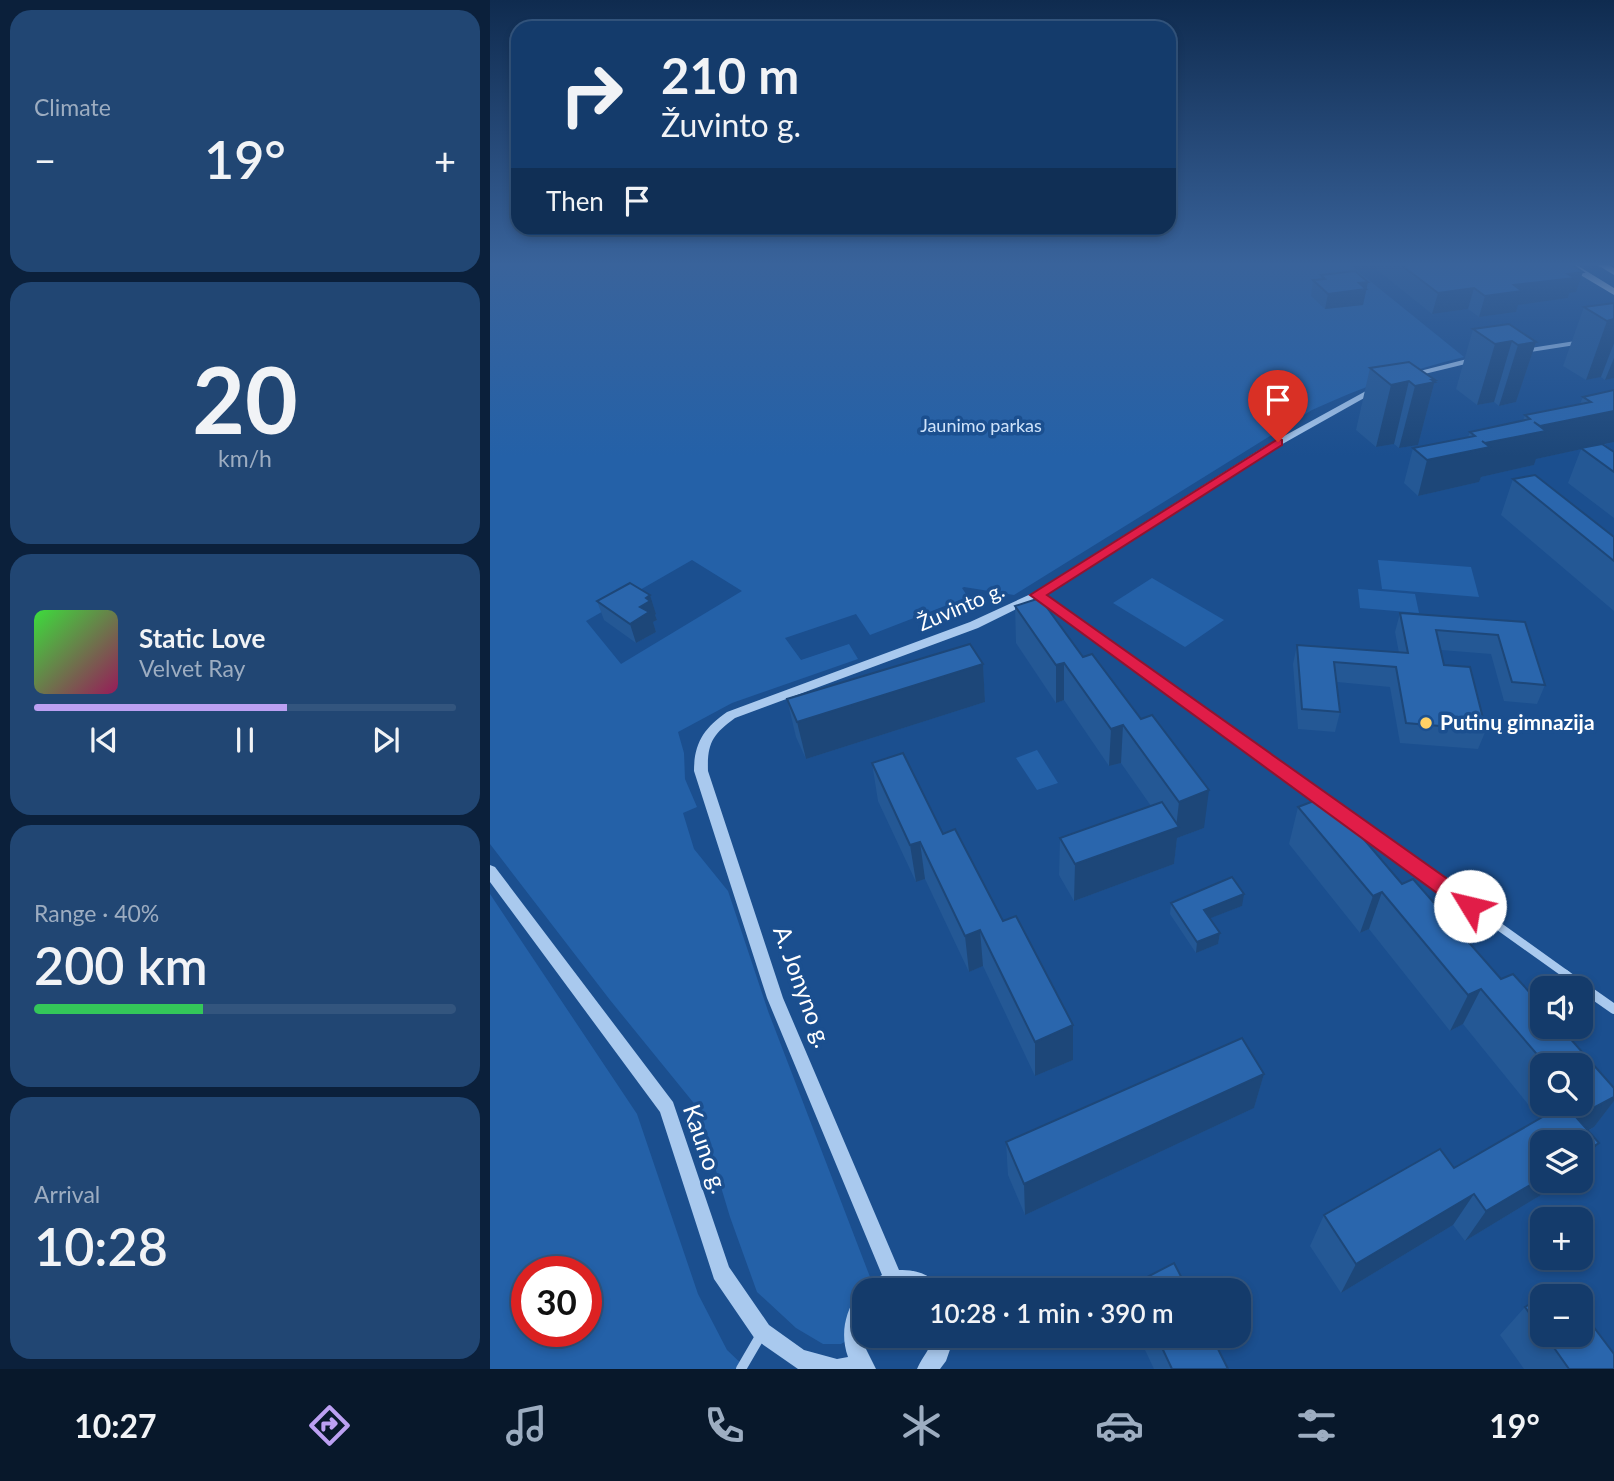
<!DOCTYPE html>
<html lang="en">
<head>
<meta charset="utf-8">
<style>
	body { margin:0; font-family:Lato,sans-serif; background:#214673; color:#f1f3f6; height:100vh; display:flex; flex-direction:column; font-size:26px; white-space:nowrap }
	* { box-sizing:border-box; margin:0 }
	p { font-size:23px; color:#9dadc1 }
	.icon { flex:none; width:38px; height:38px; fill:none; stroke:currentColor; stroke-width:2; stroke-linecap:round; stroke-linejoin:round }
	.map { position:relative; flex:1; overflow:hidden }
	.panel { display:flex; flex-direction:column; gap:10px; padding:10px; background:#0b203b; width:490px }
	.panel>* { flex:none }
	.top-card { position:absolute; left:21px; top:21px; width:665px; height:214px; border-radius:21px; box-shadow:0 4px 10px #0003,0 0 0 2px #33557e; background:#143b6b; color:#f1f3f6; overflow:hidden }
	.buttons { position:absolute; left:1040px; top:976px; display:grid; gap:14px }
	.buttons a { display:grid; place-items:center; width:63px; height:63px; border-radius:14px; background:#143b6b; box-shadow:0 4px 10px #0003,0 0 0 2px #33557e; font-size:35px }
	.speed { position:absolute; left:21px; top:1256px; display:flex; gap:14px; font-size:35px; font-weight:700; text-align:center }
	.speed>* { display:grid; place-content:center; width:91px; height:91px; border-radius:50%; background:#143b6b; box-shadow:0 4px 10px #0003,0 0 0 2px #33557e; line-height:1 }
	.speed .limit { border:10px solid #d22; background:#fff; color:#111 }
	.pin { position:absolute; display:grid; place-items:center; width:60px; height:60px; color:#fff; margin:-72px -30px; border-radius:50% 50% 50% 0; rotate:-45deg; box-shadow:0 0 7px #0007 }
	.pin .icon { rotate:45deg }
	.me { position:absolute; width:77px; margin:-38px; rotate:306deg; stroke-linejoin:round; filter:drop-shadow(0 0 5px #0008) }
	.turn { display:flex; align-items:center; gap:24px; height:147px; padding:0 35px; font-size:32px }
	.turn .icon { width:91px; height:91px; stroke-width:2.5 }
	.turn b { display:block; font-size:49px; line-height:60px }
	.then { display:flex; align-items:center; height:66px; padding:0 35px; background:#0003; gap:14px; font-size:26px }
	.big { font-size:52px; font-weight:600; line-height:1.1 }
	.panel .card { flex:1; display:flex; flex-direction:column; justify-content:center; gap:10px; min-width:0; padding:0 24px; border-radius:21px; background:#214673 }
	.panel .dial { align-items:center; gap:0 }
	.dial b { font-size:91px; line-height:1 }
	.song { display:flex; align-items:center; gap:21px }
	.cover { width:84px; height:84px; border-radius:10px; background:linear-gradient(135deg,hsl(120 70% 55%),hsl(330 70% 35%)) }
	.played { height:7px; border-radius:4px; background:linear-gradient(90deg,#bca0f2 60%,#33557e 60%) }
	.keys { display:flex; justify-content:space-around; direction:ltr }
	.heat { display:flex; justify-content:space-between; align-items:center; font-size:38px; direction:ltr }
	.charge { height:10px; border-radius:5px; background:linear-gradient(90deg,#34c759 40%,#33557e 0) }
	.trip { position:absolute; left:362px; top:1278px; width:399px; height:70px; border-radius:21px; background:#143b6b; box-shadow:0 4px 10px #0003,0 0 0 2px #33557e; font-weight:600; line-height:70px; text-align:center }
	.dock { display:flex; height:112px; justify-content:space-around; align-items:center; background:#08182b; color:#9dadc1 }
	.dock .icon { width:49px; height:49px }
	.dock .selected { color:#bca0f2 }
	.dock b { font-size:32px; color:#f1f3f6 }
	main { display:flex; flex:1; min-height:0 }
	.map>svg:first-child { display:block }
	.green { fill:#2461a8; fill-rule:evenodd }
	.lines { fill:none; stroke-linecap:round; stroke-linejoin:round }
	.minor-far2 { stroke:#a9c9ee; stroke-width:6 }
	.minor-far1 { stroke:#a9c9ee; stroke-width:8 }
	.minor { stroke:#a9c9ee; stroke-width:10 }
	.tertiary { fill:#a9c9ee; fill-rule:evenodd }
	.primary { fill:#f0f6ff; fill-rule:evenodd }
	.wall { fill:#245895; fill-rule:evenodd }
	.shaded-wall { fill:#1d4779 }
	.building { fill:#2a66ad; stroke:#1d4779; stroke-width:2 }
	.route { fill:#e11d48; stroke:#92132f; stroke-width:2 }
	.poi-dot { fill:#ffd166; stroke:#1b4f8f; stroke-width:2.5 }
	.labels { text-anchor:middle; stroke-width:7; stroke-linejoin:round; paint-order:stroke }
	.far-park-label { font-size:18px; fill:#cfe3fa; stroke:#1b4f8f }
	.street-label { font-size:21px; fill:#fff; stroke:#1b4f8f }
	.poi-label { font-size:21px; font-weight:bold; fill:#fff; stroke:#1b4f8f; text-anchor:start }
	.near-street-label { font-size:24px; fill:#fff; stroke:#1b4f8f }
</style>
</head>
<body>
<main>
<section class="panel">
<div class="card"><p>Climate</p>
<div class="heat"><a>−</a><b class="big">19°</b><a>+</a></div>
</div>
<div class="card dial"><b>20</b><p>km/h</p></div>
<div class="card">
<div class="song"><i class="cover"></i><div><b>Static Love</b><p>Velvet Ray</p></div></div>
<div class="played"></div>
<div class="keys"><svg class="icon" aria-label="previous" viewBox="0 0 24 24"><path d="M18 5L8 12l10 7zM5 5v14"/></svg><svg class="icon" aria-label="pause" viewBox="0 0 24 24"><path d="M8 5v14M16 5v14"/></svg><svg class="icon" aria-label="next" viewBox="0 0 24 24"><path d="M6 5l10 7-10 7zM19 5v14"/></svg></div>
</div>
<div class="card"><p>Range · 40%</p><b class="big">200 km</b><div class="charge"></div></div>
<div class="card"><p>Arrival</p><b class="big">10:28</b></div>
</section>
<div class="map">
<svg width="1124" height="1369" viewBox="0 0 1124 1369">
	<rect width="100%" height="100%" fill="#1b4f8f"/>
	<g class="green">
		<path d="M0 264H859L974 357C921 370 872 387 822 410L524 595 474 587 472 588 478 597 380 635 366 614 295 638 311 660 359 644 368 659 242 703 188 732 194 753 195 779 207 807 193 813 204 849 238 891 278 1011 385 1290H374V1331L351 1344H333L306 1328 267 1292 240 1217 207 1107 120 1000 0 844ZM202 560 252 591 131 664 96 621Z"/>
		<polygon points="888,560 981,567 989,597 892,589"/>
		<polygon points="662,578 734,620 695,647 623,603"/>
		<polygon points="868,589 925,594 929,613 870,608"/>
		<polygon points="547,750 568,783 547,790 526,758"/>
		<path d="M0 894 147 1114 208 1294 237 1350 257 1369H0ZM37 1272H96V1332H37Z"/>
	</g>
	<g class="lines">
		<polyline class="minor-far2" points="547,595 656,673"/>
		<g class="minor-far1">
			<polyline points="653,672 836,803"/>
			<polyline points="846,810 1077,975"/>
		</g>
		<g class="minor">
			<polyline points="1074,974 1124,1009"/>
			<polyline points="251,1369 272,1333"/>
		</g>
		<g class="tertiary">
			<polygon points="1124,335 1124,339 1027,354 1023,352 1027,350"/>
			<polygon points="989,356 993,358 992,360 918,378 914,375"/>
			<path d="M885 386 892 388 780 451 551 597 488 628 245 718C223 734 217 743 218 771L293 998 409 1270C425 1269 444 1275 451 1290H375L378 1283 392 1275 277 998 204 771C204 743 214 728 237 712L480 622 543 593 774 447Z"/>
			<path d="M0 865 5 867 183 1102 239 1267 279 1325 314 1350 347 1359 358 1357C350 1334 355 1314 367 1294L374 1291V1345L386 1369H308L265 1339 224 1279 170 1112 0 882Z"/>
			<path d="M445 1335H465L456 1361 450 1369H427C432 1357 441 1348 445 1335Z"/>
		</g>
		<g class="primary">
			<polygon points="1072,264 1085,264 1124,288 1124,295"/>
			<polygon points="1106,264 1118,264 1124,268 1124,275"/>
		</g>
	</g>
	<g class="wall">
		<polygon points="887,264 1081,264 1086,292 1079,293 1078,298 1028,305 1026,312 989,317 978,309 942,314 886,269"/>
		<polygon points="831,275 878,282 873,305 835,309 821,296 823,280 830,279"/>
		<polygon points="1124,303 1124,378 1115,380 1111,377 1096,380 1073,366 1094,307"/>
		<polygon points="983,329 1046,342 1026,402 1009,406 1004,402 987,405 966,389"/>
		<polygon points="880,368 945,380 928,445 909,448 904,444 886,447 866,430"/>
		<polygon points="1124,390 1124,442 1113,445 1124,452 1124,518 1078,483 1091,449 1046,459 1044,465 991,477 989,482 928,496 914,483 923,448 978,437 980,432 1033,421 1035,415 1090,404 1093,397"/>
		<polygon points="1023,479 1124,537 1124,611 1011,515"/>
		<polygon points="160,595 166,614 165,615 167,620 163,622 166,632 146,643 114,620 107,601"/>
		<polygon points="550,598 714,828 687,838 684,864 584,901 569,875 570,838 661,806 631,763 619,766 574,700 566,703 526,643 525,606"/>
		<polygon points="910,613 1035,622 1055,685 1047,704 1014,701 1001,654 951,650 954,665 996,730 988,749 910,743 900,687 847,682 850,712 845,732 808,729 803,664 807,645 909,653 905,632"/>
		<polygon points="493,664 495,702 316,759 306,737 297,699"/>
		<polygon points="382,763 453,834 583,1060 545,1076 493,966 479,972 435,879 426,882 388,801"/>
		<path d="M808 807 912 884 1124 1088V1101L1104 1127 1098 1131 1109 1143 1090 1166V1143L1052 1181H1074L975 1241 963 1225 851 1293 820 1246 834 1215 964 1168 1050 1119 973 1024 960 1031 879 929 870 933 799 844ZM1052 1066H1090V1104H1052Z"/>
		<polygon points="681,903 752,906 720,918 730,933 728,944 706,953 680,914"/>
		<polygon points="774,1074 764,1108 535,1215 518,1175 516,1142"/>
		<polygon points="1052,1297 1052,1335 1090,1335 1124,1369 1034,1369 1010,1335 1035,1307"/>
		<polygon points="648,1335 721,1335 738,1369 664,1369"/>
	</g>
	<g class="shaded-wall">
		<polygon points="1093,272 1086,292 1079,293 1078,298 1028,305 1026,312 989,317 995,296 1024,285 1078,274"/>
		<polygon points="878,282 873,305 835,309 838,294 869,283"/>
		<polygon points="984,288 978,309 942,314 948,293"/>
		<polygon points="1124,319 1124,343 1111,377 1096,380 1117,321"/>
		<polygon points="1022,341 1004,402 987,405 1005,344"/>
		<polygon points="1046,342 1026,402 1009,406 1028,345"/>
		<polygon points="1124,358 1124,378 1115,380"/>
		<polygon points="945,380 928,445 909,448 925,386"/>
		<polygon points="919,381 904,444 886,447 901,385"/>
		<polygon points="1124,411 1124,442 1046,459 1044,465 991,477 989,482 928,496 937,460 1050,426"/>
		<polygon points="160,595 166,614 165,615 167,620 163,622 166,632 146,643 140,624 156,598"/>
		<polygon points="574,663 574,700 566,703 566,665"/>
		<polygon points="493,664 495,702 316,759 307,722"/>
		<polygon points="633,725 631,763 619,766 621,729"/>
		<polygon points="719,790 714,828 687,838 684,864 584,901 585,864 686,828 689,802"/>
		<polygon points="430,842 435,879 426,882 420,845"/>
		<polygon points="892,892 879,929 870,933 883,896"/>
		<polygon points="754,894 752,906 713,921 714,910"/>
		<polygon points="490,930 493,966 479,972 475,936"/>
		<polygon points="730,933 728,944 706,953 707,942"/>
		<polygon points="991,989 973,1024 960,1031 978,995"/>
		<polygon points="583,1025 583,1060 545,1076 545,1042"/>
		<polygon points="774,1074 764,1108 535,1215 534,1184"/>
		<polygon points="1124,1097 1124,1101 1104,1127 1076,1143 1086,1117"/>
		<polygon points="1109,1143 1090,1166 1090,1154"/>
		<polygon points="1052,1178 1052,1181 1074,1181 975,1241 996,1211"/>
		<polygon points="984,1194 963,1225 851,1293 866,1264"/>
	</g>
	<g class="building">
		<polygon points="910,264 1081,264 1093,272 1078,274 1085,278 1024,285 1032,291 995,296 984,288 948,293"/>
		<polygon points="865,271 878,282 869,283 876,289 838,294 823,280 835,279 831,275"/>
		<polygon points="1124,303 1124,319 1117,321 1094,307"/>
		<polygon points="1019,324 1046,342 1028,345 1022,341 1005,344 983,329"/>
		<polygon points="919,362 945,380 942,380 945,382 925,386 919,381 901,385 880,368"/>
		<polygon points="1124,390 1124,411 1050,426 1044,422 1056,431 995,443 992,441 1000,447 937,460 923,448 985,436 980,432 1040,419 1035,415 1101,402 1093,397"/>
		<polygon points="1112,444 1124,452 1124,472 1091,448"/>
		<polygon points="1045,475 1124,537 1124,561 1023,479"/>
		<polygon points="140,583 160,595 156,598 160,601 150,607 159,612 140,624 107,601"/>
		<polygon points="550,598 593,657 602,654 651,719 662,715 719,790 689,802 633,725 621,729 574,663 566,665 525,606"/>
		<polygon points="910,613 1035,622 1055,685 1022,682 1008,635 946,630 954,665 980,667 996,730 916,723 906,667 844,662 850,712 812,709 807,645 918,653"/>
		<polygon points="480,644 493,664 307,722 297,699"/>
		<polygon points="413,753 453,834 465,829 513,921 526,916 583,1025 545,1042 490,930 475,936 430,842 420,845 382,763"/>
		<polygon points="837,796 912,884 923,879 1011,979 1023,974 1052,1006 1052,1027 1070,1027 1124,1088 1124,1097 1086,1117 1109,1143 1090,1154 1090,1143 1052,1143 1052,1178 996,1211 984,1194 866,1264 834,1215 950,1149 964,1168 1075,1104 1090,1104 1090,1066 1057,1066 991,989 978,995 892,892 883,896 808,807"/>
		<polygon points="672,802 689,827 585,864 570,838"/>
		<polygon points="742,877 754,894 714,910 730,933 707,942 681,903"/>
		<polygon points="752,1038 774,1074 534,1184 516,1142"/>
		<polygon points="684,1263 698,1290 644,1290 642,1285"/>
		<polygon points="1072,1285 1081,1297 1052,1297"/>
		<polygon points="1052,1297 1052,1331 1035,1307"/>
		<polygon points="1090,1309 1124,1354 1124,1369 1079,1369 1055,1335 1090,1335"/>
		<polygon points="666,1335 721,1335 738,1369 682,1369"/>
	</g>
	<linearGradient id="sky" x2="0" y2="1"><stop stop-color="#0f2b4f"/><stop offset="0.58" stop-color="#39639b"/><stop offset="1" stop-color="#39639b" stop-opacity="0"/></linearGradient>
	<rect width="1124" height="456" fill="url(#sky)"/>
	<polygon class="route" points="788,439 792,440 792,445 557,595 987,900 989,906 987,912 980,914 973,912 540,595"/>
	<circle class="poi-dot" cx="936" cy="723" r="7"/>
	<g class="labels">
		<g class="far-park-label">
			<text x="491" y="432">Jaunimo parkas</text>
		</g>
		<g class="street-label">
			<text transform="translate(471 607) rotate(-23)" y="7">Žuvinto g.</text>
		</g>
		<g class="poi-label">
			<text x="950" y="730">Putinų gimnazija</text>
		</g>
		<g class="near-street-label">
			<text transform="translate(312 987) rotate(70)" y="8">A. Jonyno g.</text>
			<text transform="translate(215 1149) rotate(71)" y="8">Kauno g.</text>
		</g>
	</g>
</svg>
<div class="buttons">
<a><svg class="icon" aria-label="sound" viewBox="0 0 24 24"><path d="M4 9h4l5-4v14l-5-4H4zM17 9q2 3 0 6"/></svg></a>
<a><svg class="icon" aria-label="search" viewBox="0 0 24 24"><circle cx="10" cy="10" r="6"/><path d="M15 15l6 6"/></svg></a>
<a><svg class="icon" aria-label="layers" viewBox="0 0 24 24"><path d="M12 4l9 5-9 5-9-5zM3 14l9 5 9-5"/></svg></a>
<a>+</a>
<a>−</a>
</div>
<div class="speed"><div class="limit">30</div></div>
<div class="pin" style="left:788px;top:442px;background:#d93025"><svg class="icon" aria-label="arrive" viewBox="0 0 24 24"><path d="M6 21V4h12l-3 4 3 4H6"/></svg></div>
<svg class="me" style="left:980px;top:906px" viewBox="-20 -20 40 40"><circle r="19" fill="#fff"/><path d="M0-13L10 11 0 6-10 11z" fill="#e11d48"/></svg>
<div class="trip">10:28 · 1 min · 390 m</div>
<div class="top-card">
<div class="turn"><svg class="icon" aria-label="right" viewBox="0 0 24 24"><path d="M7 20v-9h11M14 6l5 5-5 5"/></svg><div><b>210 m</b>Žuvinto g.</div></div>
<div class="then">Then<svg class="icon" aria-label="arrive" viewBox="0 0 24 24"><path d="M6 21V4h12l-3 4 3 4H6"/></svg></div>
</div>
</div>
</main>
<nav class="dock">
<b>10:27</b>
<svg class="icon selected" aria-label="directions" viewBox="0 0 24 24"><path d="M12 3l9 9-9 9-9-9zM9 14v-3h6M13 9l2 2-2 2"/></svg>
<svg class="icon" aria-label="music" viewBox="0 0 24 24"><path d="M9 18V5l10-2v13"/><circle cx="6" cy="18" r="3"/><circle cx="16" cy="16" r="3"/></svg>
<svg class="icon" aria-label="phone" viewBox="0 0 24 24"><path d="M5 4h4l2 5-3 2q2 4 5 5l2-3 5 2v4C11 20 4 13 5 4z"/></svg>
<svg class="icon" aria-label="climate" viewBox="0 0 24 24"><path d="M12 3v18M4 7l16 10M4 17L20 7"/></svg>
<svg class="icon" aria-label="car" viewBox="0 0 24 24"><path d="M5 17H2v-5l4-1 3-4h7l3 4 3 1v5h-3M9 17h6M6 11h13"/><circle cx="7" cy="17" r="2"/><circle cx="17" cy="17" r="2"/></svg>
<svg class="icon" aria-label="filters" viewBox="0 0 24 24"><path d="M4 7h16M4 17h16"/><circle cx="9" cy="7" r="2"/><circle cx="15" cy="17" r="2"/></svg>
<b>19°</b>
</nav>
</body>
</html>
